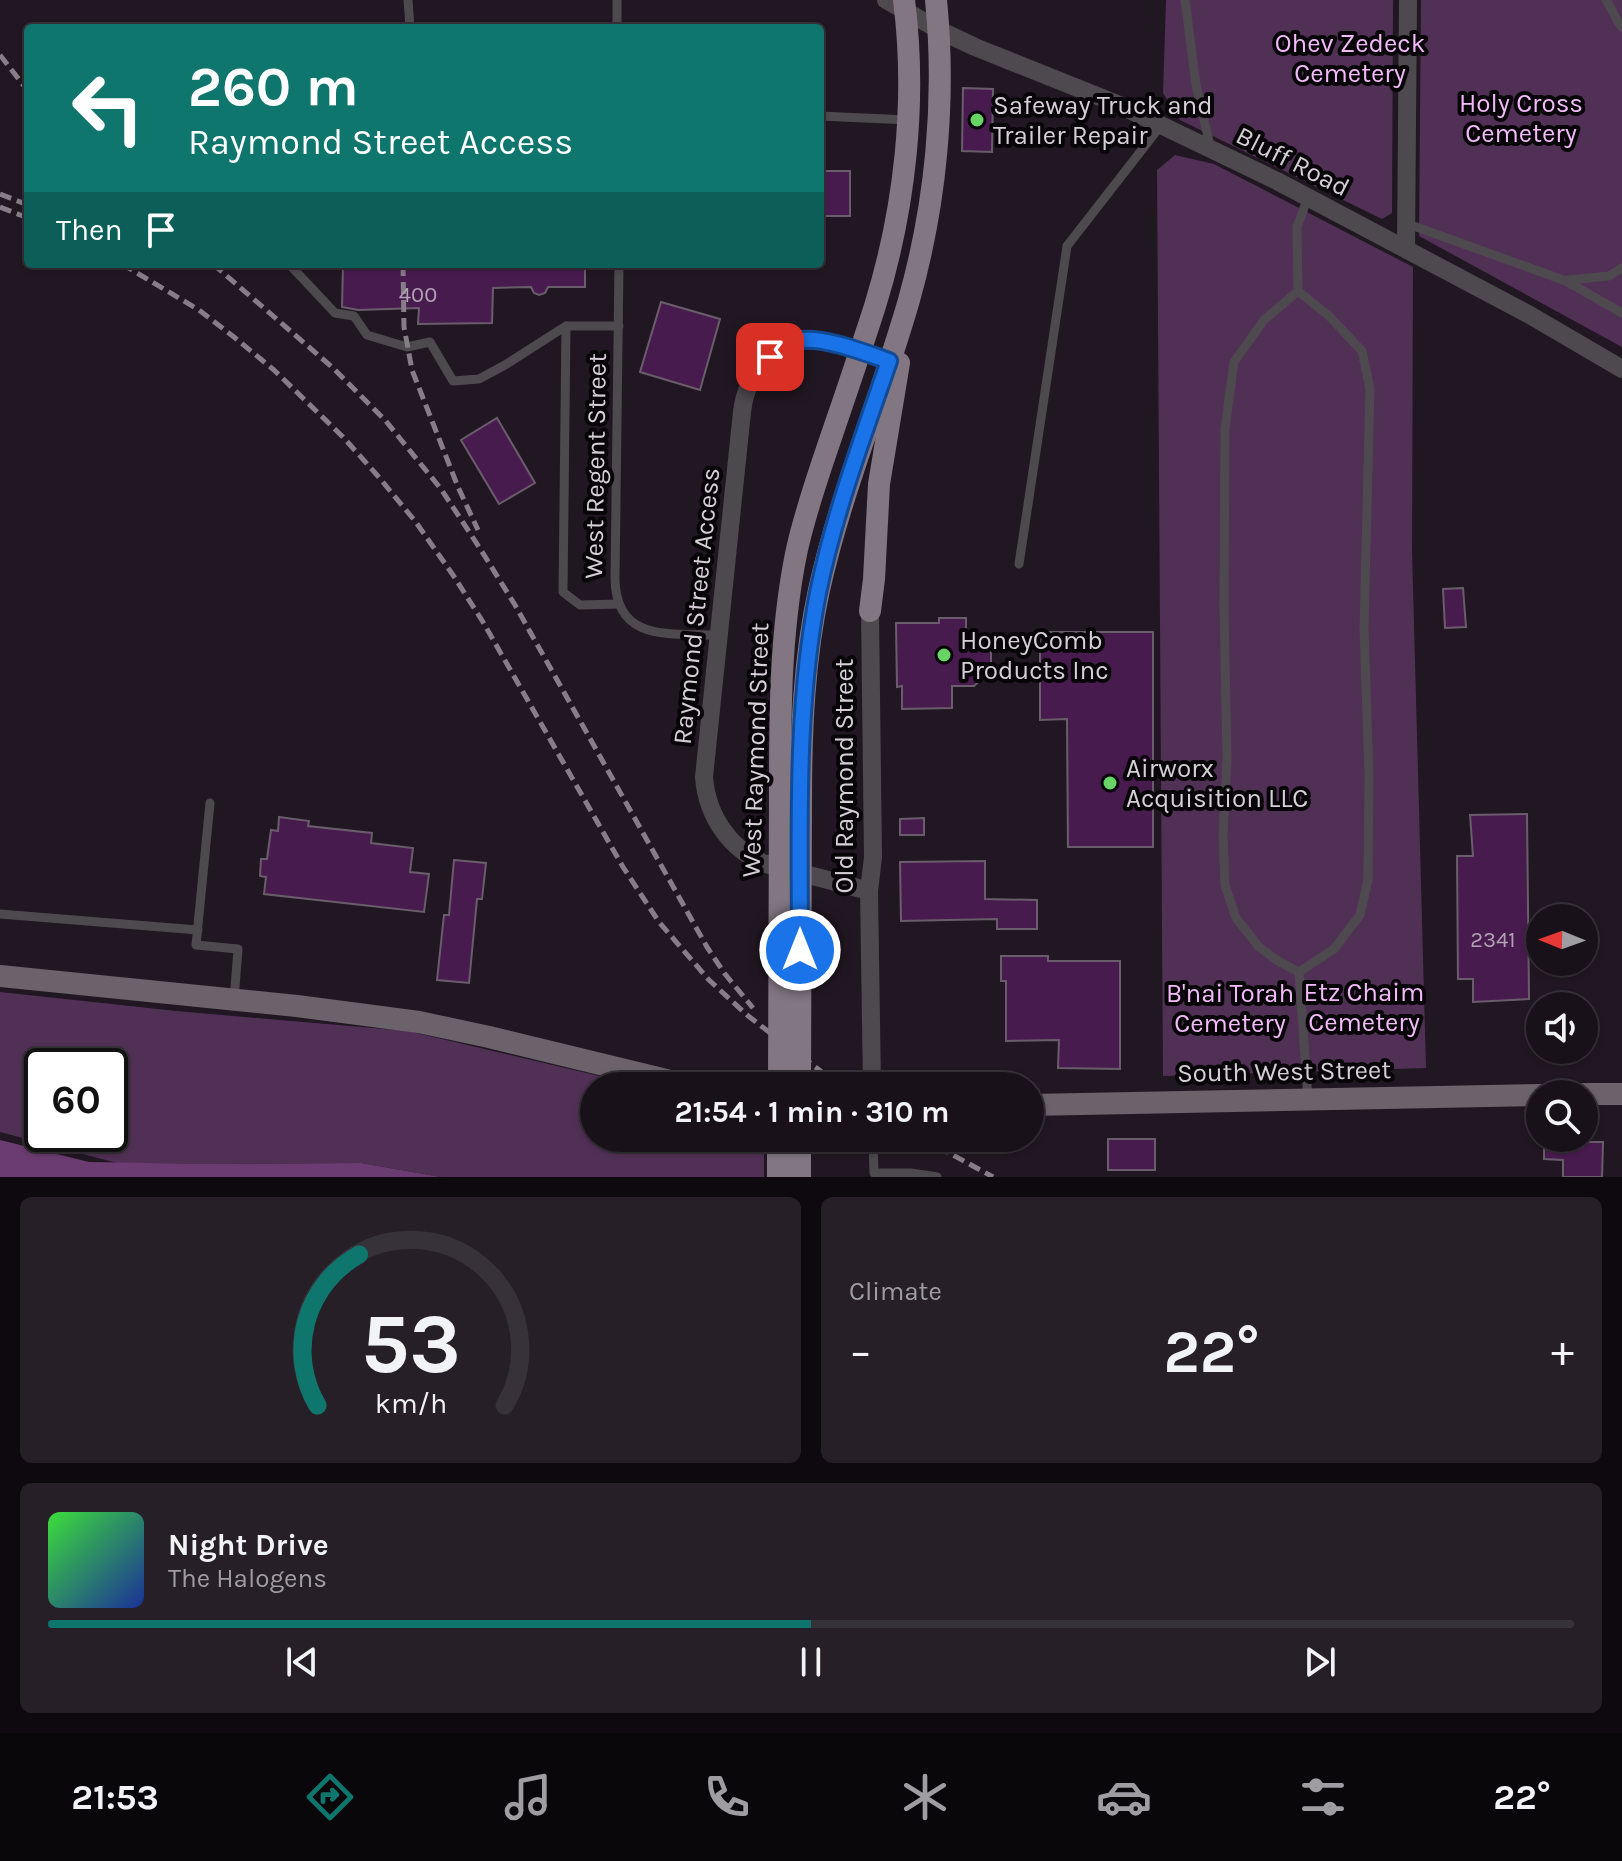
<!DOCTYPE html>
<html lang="en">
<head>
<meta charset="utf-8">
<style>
	body { margin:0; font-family:Karla,sans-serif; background:#261f27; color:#f1f3f6; height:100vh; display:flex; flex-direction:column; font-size:30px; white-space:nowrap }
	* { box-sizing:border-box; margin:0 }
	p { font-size:26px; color:#9f9da2 }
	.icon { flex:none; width:44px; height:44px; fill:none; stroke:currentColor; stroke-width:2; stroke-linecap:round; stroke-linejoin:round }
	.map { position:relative; height:1177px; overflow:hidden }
	.panel { display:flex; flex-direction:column; gap:20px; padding:20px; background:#0e090e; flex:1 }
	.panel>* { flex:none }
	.hud { position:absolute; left:24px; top:24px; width:800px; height:244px; border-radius:8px; box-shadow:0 2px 6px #0004,0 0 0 2px #373139; background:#0f766e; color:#fff; overflow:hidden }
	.needle { width:52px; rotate:271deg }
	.fabs { position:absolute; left:1526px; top:904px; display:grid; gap:16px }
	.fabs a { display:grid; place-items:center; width:72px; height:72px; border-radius:50%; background:#19111a; box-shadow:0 2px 6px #0004,0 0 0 2px #373139; font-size:40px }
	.speed { position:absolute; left:24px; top:1048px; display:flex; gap:16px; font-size:40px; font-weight:700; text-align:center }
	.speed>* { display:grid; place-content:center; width:104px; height:104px; border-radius:50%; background:#19111a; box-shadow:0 2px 6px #0004,0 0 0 2px #373139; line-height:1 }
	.speed .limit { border:4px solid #111; border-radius:12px; background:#fff; color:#111 }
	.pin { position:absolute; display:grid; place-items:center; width:68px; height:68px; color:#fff; margin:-34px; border-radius:16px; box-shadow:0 4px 12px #0006 }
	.me { position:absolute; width:88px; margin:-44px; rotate:0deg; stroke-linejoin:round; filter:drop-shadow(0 0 6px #0008) }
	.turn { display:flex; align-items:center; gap:28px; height:168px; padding:0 32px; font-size:36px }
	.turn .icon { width:104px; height:104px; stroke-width:2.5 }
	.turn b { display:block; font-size:56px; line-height:68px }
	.then { display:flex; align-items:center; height:76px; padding:0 32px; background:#0003; gap:16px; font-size:30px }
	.big { font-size:60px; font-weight:700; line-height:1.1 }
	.panel .widget { flex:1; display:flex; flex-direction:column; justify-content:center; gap:12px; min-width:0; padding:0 28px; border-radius:12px; background:#261f27 }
	.panel .dial { align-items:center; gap:0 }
	.dial svg { height:208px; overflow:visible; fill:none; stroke:#373139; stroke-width:7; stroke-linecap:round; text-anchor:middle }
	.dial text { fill:#f1f3f6; stroke:none }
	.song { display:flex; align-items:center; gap:24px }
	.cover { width:96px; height:96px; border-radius:12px; background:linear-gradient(135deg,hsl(120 70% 55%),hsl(230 70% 35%)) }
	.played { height:8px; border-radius:4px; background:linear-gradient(90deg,#0f766e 50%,#373139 50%) }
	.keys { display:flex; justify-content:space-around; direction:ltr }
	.heat { display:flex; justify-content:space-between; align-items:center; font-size:44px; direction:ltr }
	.panel .tiles { flex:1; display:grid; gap:20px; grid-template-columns:1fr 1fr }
	.widget:last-child { grid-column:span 2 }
	.trip { position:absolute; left:580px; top:1072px; width:464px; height:80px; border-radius:40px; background:#19111a; box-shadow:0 2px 6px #0004,0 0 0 2px #373139; font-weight:700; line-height:80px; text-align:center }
	.dock { display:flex; height:128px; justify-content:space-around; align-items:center; background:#0a070a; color:#9f9da2 }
	.dock .icon { width:56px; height:56px }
	.dock .active { color:#0f766e }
	.dock b { font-size:36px; color:#f1f3f6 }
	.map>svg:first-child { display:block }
	.green { fill:#513055; fill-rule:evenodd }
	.water { fill:#6b3c71 }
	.building { fill:#481b4e; stroke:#6a5d6b; stroke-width:2 }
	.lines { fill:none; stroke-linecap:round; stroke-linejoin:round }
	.service { stroke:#4e494e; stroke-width:9 }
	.minor { stroke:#4e494e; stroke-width:18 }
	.secondary { stroke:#6b626b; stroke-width:22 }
	.primary { stroke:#817682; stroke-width:22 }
	.rail { stroke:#867e87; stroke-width:5; stroke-dasharray:12 6; stroke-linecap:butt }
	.primary-bridge { stroke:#817682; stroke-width:22 }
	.route-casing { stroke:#114b97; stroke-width:20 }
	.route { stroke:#1a73e8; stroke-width:14 }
	.poi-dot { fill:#68d465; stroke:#080509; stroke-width:3 }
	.labels { text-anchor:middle; stroke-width:8; stroke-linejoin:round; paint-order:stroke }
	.number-label { font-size:22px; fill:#b2a2b5 }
	.park-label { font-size:26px; fill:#f2baf8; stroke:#080509 }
	.poi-label { font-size:26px; fill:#d6cfd7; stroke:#080509; text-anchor:start }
	.street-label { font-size:26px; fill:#d6cfd7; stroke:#080509 }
</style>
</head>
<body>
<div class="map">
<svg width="1622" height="1177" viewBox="0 0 1622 1177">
	<rect width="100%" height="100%" fill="#211722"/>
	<g class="green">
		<polygon points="1166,0 1393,0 1392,213 1382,219 1180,120 1163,93"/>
		<polygon points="1421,0 1622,0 1622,347 1419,236"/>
		<polygon points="1175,155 1214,164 1413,267 1412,551 1426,1068 1163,1076 1157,170"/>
		<path d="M0 992 176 1011 408 1031 642 1086H594V1138H764V1177H441L361 1163 206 1164 117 1163 0 1132ZM42 1066H110V1134H42Z"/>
	</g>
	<polygon class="water" points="0,1140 89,1162 206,1164 361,1163 441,1177 0,1177"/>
	<g class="building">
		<polygon points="963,88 993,89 992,152 962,151"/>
		<rect x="820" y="171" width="30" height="45"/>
		<polygon points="343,264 585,264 585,287 548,287 545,293 539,295 534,293 531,287 493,288 492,323 418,324 419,308 358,310 342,307"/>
		<polygon points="661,302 720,319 700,390 640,372"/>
		<polygon points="497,418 535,483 499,504 461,440"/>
		<polygon points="1463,588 1466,627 1445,628 1443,589"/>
		<polygon points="939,618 966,618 966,640 991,640 991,670 974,686 952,686 952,708 902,709 902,686 897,687 896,623 939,623"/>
		<polygon points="1040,632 1153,632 1153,847 1068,847 1067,719 1040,720"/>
		<polygon points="1527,814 1529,999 1473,1002 1473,979 1458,979 1457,856 1473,856 1470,815"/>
		<polygon points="279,817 309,821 308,826 372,833 371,843 413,848 410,872 429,874 424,912 264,894 266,877 260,876 261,859 267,859 271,830 278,831"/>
		<polygon points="924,818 924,835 900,835 900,819"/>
		<polygon points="454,860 486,863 482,899 477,899 469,983 437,980 444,915 449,915"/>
		<polygon points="985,861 985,899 1037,900 1037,929 997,929 997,919 901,921 900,862"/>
		<polygon points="1001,956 1048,956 1048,961 1120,961 1120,1069 1058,1068 1059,1040 1006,1041 1006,981 1001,981"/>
		<polygon points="1544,1138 1564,1138 1564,1142 1603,1142 1602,1177 1563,1177 1563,1160 1544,1159"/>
		<rect x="1108" y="1139" width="47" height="31"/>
	</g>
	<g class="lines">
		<g class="service">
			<polyline points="408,0 410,28"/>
			<polyline points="1185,0 1196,85 1210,146"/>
			<path d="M1606 0C1613 9 1614 19 1622 27"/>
			<polyline points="617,28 617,0"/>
			<polyline points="820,116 908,120"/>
			<polyline points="1408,224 1566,281 1622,313"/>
			<polyline points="289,264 335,313 354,316 367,335 407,347 430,342 453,381 479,379 505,365 566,326"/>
			<path d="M619 264 615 579C616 643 671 633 719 635"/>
			<polyline points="1568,280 1609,276 1622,268"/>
			<polyline points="1298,291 1264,320 1234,362 1225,429 1224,607 1227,759 1223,835 1225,885 1236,918 1259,947 1278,961 1299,972"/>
			<polyline points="1019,564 1067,246 1162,124"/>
			<polyline points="619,604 580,605 563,592 566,326 619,326"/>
			<polyline points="210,803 196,945 238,949 234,1000"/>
			<polyline points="0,914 198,930"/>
			<polyline points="1308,1099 1299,972 1334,949 1360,915 1368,879 1369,775 1364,628 1370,389 1362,351 1329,316 1298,291 1297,227 1308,197"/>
			<polyline points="873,1138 874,1173 911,1173 937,1177"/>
		</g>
		<g class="minor">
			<polyline points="886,0 939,30 975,47 1115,103 1277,181 1528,314 1622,369"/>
			<polyline points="1406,249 1408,0"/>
			<polyline points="870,611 873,857 869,891 872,1086"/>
			<path d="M869 891C849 886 829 880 809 875 795 871 780 869 766 864 730 850 707 816 704 777L742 412C745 379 772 339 809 340 832 340 867 353 889 361"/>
		</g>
		<g class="secondary">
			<polyline points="0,976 297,1006 419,1022 489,1037 691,1086"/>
			<polyline points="1584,1094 1622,1094"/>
			<polyline points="1030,1105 1540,1095"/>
		</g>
		<g class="primary">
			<polyline points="870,611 874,579 879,484 899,363"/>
			<path d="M780 795C780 714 780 634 796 554 803 520 814 488 825 455 842 405 859 356 875 306 905 209 917 101 904 0"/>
			<path d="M801 801C801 731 804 658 819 590 841 491 881 398 909 300 936 204 946 100 936 0"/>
			<polyline points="778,1177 778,1138"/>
			<polyline points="800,1177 800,1138"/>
		</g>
		<g class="rail">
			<polyline points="0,55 28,91"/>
			<polyline points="0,194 28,205"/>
			<polyline points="0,207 28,218"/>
			<polyline points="122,264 199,310 234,337 274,370 343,437 377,475 415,521 453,575 483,622 623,867 659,922 709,980 747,1015 809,1063"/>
			<polyline points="213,264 332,367 385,420 441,489 481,550 515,605 707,947 725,974 753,1008"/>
			<polyline points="403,264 404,327 412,370 458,487 478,530"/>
			<polyline points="801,1056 840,1086"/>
			<polyline points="922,1138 993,1177"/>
		</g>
		<g class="primary-bridge">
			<polyline points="779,1086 780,795"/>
			<polyline points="800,1086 801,801"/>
		</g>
	</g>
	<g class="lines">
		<g class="route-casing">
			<path id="route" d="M770 357C778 350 787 343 797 341 820 335 866 353 889 361 863 437 834 514 818 593 795 710 800 831 800 950"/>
		</g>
		<use href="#route" class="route"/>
	</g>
	<g class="poi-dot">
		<circle cx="977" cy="120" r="8"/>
		<circle cx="944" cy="655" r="8"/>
		<circle cx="1110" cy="783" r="8"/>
	</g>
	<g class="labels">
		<g class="number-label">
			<text x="418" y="302">400</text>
			<text x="1493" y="947">2341</text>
		</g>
		<g class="park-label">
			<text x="1350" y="52">Ohev Zedeck<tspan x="1350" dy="30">Cemetery</tspan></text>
			<text x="1521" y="112">Holy Cross<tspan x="1521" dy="30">Cemetery</tspan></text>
			<text x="1364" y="1001">Etz Chaim<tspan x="1364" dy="30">Cemetery</tspan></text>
			<text x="1230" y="1002">B'nai Torah<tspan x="1230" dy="30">Cemetery</tspan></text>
		</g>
		<g class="poi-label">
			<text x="993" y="114">Safeway Truck and<tspan x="993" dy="30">Trailer Repair</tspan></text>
			<text x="960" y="649">HoneyComb<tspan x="960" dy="30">Products Inc</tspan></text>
			<text x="1126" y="777">Airworx<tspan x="1126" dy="30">Acquisition LLC</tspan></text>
		</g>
		<g class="street-label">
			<text transform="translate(1293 161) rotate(27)" y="9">Bluff Road</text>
			<text transform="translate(595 466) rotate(-89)" y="9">West Regent Street</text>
			<text transform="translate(696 606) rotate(-84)" y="9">Raymond Street Access</text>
			<text transform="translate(755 750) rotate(-88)" y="9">West Raymond Street</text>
			<text transform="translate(844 776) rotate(-90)" y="9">Old Raymond Street</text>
			<text transform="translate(1284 1071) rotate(-1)" y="9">South West Street</text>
		</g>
	</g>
</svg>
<div class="fabs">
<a><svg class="needle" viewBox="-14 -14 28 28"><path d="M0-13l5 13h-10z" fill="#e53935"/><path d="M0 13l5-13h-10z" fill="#9f9da2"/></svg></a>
<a><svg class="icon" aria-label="sound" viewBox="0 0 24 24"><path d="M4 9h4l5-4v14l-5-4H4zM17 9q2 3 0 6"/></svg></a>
<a><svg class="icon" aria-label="search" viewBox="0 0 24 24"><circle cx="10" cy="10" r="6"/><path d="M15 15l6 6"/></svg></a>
</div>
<div class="speed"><div class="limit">60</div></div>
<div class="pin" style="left:770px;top:357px;background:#d93025"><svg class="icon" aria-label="arrive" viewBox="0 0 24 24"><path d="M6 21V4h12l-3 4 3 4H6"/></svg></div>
<svg class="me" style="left:800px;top:950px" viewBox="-20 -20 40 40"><circle r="17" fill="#1a73e8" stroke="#fff" stroke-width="3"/><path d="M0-11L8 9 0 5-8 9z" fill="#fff"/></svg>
<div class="trip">21:54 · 1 min · 310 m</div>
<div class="hud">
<div class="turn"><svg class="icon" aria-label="left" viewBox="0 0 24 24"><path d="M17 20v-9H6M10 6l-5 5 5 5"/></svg><div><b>260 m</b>Raymond Street Access</div></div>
<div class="then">Then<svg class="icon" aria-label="arrive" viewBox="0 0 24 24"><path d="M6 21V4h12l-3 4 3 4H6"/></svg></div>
</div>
</div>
<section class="panel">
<div class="tiles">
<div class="widget dial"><svg viewBox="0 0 100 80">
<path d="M14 69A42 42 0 1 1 86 69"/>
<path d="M14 69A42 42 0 0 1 30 11" stroke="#0f766e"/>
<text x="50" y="56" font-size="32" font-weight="700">53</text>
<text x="50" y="72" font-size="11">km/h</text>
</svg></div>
<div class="widget"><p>Climate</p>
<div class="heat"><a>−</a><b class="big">22°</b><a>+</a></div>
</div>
<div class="widget">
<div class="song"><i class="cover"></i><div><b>Night Drive</b><p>The Halogens</p></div></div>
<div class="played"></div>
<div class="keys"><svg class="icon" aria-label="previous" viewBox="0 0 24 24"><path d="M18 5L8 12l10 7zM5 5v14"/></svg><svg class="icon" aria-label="pause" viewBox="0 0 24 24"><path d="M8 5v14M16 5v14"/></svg><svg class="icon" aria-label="next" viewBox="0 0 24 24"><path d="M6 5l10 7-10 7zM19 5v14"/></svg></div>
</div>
</div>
</section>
<nav class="dock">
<b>21:53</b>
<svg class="icon active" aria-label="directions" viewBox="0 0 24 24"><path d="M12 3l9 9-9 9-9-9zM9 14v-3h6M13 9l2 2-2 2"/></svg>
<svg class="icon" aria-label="music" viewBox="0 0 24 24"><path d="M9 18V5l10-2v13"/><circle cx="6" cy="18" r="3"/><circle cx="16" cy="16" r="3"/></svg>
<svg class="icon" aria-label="phone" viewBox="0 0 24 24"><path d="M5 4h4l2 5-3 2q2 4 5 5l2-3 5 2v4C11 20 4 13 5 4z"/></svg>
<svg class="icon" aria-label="climate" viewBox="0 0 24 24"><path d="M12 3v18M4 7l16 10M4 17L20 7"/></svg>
<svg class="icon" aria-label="car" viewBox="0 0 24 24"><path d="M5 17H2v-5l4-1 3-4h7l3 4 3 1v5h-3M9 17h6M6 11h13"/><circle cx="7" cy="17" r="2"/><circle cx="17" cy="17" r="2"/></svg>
<svg class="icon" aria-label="filters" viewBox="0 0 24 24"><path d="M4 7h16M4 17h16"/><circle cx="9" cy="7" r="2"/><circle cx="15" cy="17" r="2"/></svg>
<b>22°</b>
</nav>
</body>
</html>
